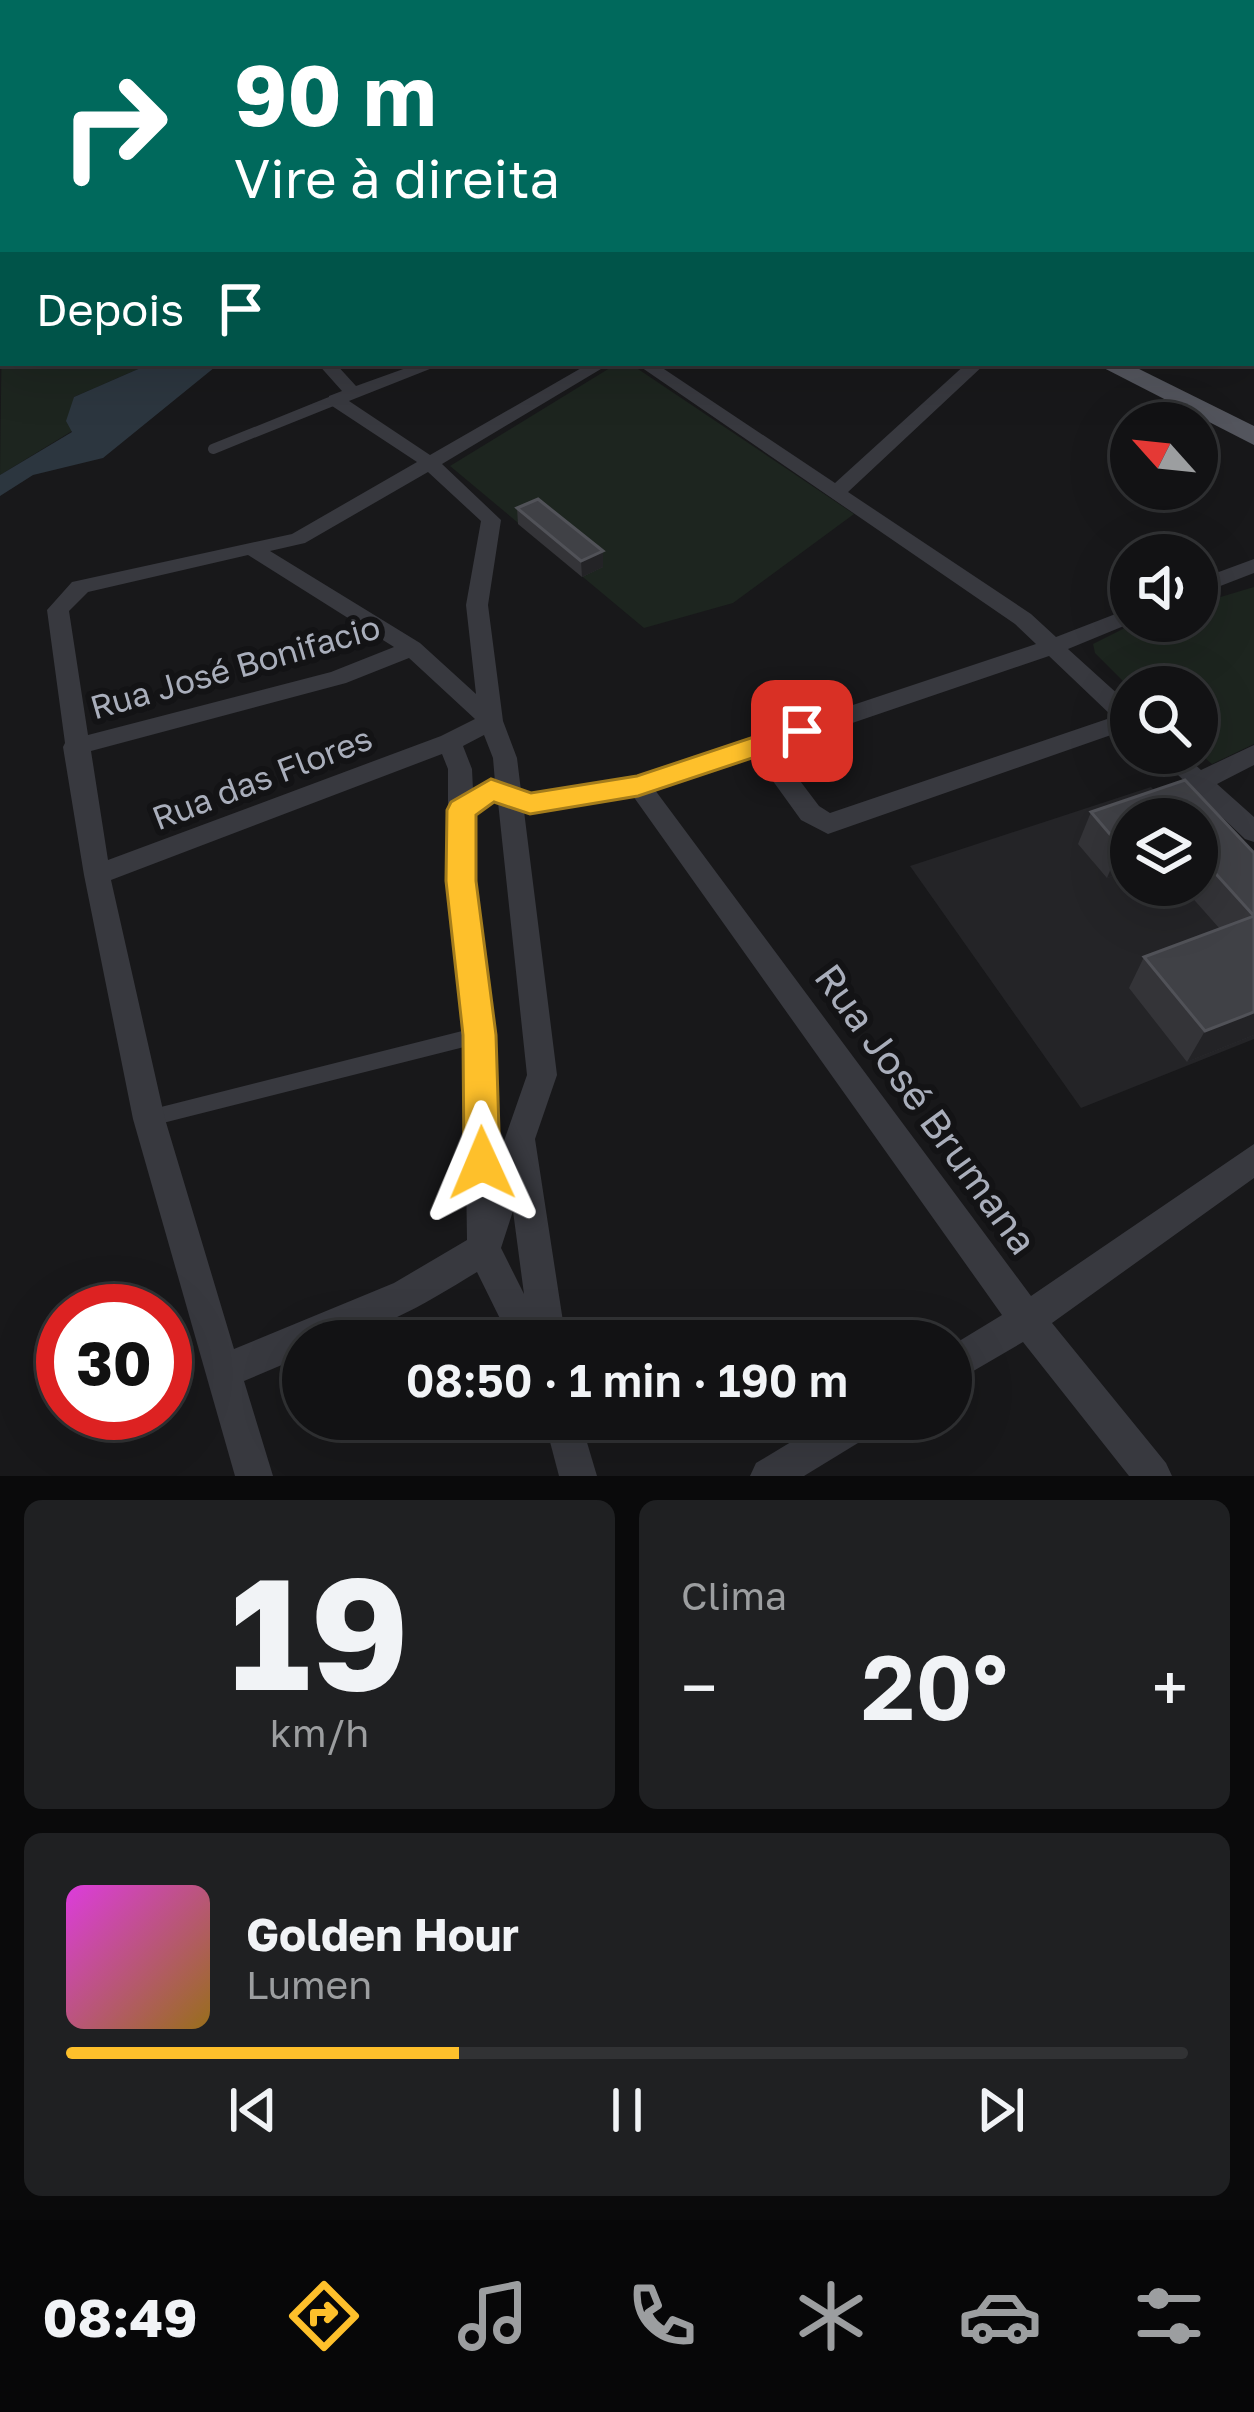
<!DOCTYPE html>
<html lang="pt">
<head>
<meta charset="utf-8">
<style>
	body { margin:0; font-family:"Golos Text",sans-serif; background:#1f2022; color:#f1f3f6; height:100vh; display:flex; flex-direction:column; font-size:45px; white-space:nowrap }
	* { box-sizing:border-box; margin:0 }
	p { font-size:39px; color:#9c9ea0 }
	.icon { flex:none; width:66px; height:66px; fill:none; stroke:currentColor; stroke-width:2; stroke-linecap:round; stroke-linejoin:round }
	.map { position:relative; height:1476px; overflow:hidden }
	.drawer { display:flex; flex-direction:column; gap:24px; padding:24px; background:#0a0a0b; flex:1 }
	.drawer>* { flex:none }
	.hud { position:absolute; left:0px; top:0px; width:1254px; height:366px; box-shadow:0 12px 48px #0002,0 0 0 3px #313234; background:#00695c; color:#fff; overflow:hidden }
	.needle { width:78px; rotate:297deg }
	.buttons { position:absolute; left:1110px; top:402px; display:grid; gap:24px }
	.buttons a { display:grid; place-items:center; width:108px; height:108px; border-radius:50%; background:#121214; box-shadow:0 12px 48px #0002,0 0 0 3px #313234; font-size:60px }
	.speed { position:absolute; left:36px; top:1284px; display:flex; gap:24px; font-size:60px; font-weight:700; text-align:center }
	.speed>* { display:grid; place-content:center; width:156px; height:156px; border-radius:50%; background:#121214; box-shadow:0 12px 48px #0002,0 0 0 3px #313234; line-height:1 }
	.speed .limit { border:18px solid #d22; background:#fff; color:#111 }
	.pin { position:absolute; display:grid; place-items:center; width:102px; height:102px; color:#fff; margin:-51px; border-radius:24px; box-shadow:0 6px 18px #0006 }
	.me { position:absolute; width:132px; margin:-66px; rotate:359deg; stroke-linejoin:round; filter:drop-shadow(0 0 9px #0008) }
	.turn { display:flex; align-items:center; gap:42px; height:252px; padding:0 36px; font-size:54px }
	.turn .icon { width:156px; height:156px; stroke-width:2.5 }
	.turn b { display:block; font-size:84px; line-height:102px }
	.then { display:flex; align-items:center; height:114px; padding:0 36px; background:#0003; gap:24px; font-size:45px }
	.big { font-size:90px; font-weight:600; line-height:1.1 }
	.drawer .widget { flex:1; display:flex; flex-direction:column; justify-content:center; gap:18px; min-width:0; padding:0 42px; border-radius:18px; background:#1f2022 }
	.drawer .dial { align-items:center; gap:0 }
	.dial b { font-size:156px; line-height:1 }
	.song { display:flex; align-items:center; gap:36px }
	.cover { width:144px; height:144px; border-radius:18px; background:linear-gradient(135deg,hsl(300 70% 55%),hsl(40 70% 35%)) }
	.played { height:12px; border-radius:6px; background:linear-gradient(90deg,#fec02b 35%,#313234 35%) }
	.keys { display:flex; justify-content:space-around; direction:ltr }
	.heat { display:flex; justify-content:space-between; align-items:center; font-size:66px; direction:ltr }
	.drawer .tiles { flex:1; display:grid; gap:24px; grid-template-columns:1fr 1fr }
	.widget:last-child { grid-column:span 2 }
	.trip { position:absolute; left:282px; top:1320px; width:690px; height:120px; border-radius:60px; background:#121214; box-shadow:0 12px 48px #0002,0 0 0 3px #313234; font-weight:600; line-height:120px; text-align:center }
	.menu { display:flex; height:192px; justify-content:space-around; align-items:center; background:#070708; color:#9c9ea0 }
	.menu .icon { width:84px; height:84px }
	.menu .selected { color:#fec02b }
	.menu b { font-size:54px; color:#f1f3f6 }
	.map>svg:first-child { display:block }
	.built { fill:#242427 }
	.green { fill:#1d251f }
	.water { fill:#2c363f }
	.lines { fill:none; stroke-linecap:round; stroke-linejoin:round }
	.path { stroke:#3e4046; stroke-width:3; stroke-dasharray:3 4.5; stroke-linecap:butt }
	.service-far1 { stroke:#38393f; stroke-width:10 }
	.service { stroke:#38393f; stroke-width:16 }
	.minor { fill:#38393f; fill-rule:evenodd }
	.tertiary { fill:#38393f; fill-rule:evenodd }
	.primary { fill:#54565e; fill-rule:evenodd }
	.wall { fill:#343438 }
	.shaded-wall { fill:#232326 }
	.building { fill:#404146; stroke:#515258; stroke-width:3 }
	.route { fill:#fec02b; stroke:#a57d1c; stroke-width:3 }
	.labels { text-anchor:middle; stroke-width:12; stroke-linejoin:round; paint-order:stroke }
	.street-label { font-size:33px; fill:#a9aebb; stroke:#131315 }
	.near-street-label { font-size:39px; fill:#a9aebb; stroke:#131315 }
</style>
</head>
<body>
<div class="map">
<svg width="1254" height="1476" viewBox="0 0 1254 1476">
	<rect width="100%" height="100%" fill="#18181a"/>
	<polygon class="built" points="1151,787 1181,819 1131,819 1131,885 1197,885 1254,898 1254,1039 1081,1108 910,866"/>
	<g class="green">
		<polygon points="3,236 3,363 152,363 74,397 72,431 0,475"/>
		<polygon points="618,363 629,363 854,514 733,603 644,628 450,466"/>
		<polygon points="1254,587 1254,744 1212,764 1197,751 1197,687 1131,689 1095,653 1093,644 1139,621 1197,621 1197,604"/>
	</g>
	<g class="water">
		<polygon points="775,0 1254,0 1254,161 1251,3"/>
		<polygon points="152,363 220,363 103,458 33,475 0,496 0,475 72,432 66,421 74,397"/>
	</g>
	<g class="lines">
		<g class="path">
			<polyline points="202,0 209,3"/>
			<polyline points="238,3 251,0"/>
		</g>
		<polyline class="service-far1" points="213,449 335,400"/>
		<polyline class="service" points="150,1118 479,1035"/>
		<g class="minor">
			<polygon points="301,0 311,0 313,3 303,3"/>
			<polygon points="701,0 713,0 715,3 703,3"/>
			<path d="M317 363H335L356 386 420 363H445L349 401 430 455 590 363H611L442 464 501 520 488 605 503 721 517 758 521 791 531 795 637 777 1036 644 1015 624 635 363H655L835 483 967 363H986L848 492 1031 614 1056 637 1131 608V621H1136L1068 649 1131 706V728L828 834 801 820 755 756 655 790 1031 1296 1254 1144V1178L1052 1323 1166 1463 1172 1476H1129L1023 1342 951 1384V1346L1002 1315 633 796 524 811 557 1075 535 1139 566 1341H511L477 1272C424 1304 367 1341 303 1341V1356L244 1381 273 1476H235L133 1119 84 875 63 747 65 743 47 610 72 582 292 534 417 462 329 404V396L342 391ZM428 472 481 521 466 605 476 694 420 643 270 551 305 543ZM248 555 394 647 331 672 88 735 69 611 88 592ZM1049 656 1113 717 830 813 819 806 776 749ZM409 658 475 719 441 736 108 860 91 751 346 683ZM484 735 493 758 495 782 473 790 472 769 463 746ZM442 754 448 769V881L464 1035 467 1240 394 1283 234 1349 165 1119 111 880ZM494 801 498 802 527 1075 498 1158 494 1035 474 881 473 815ZM513 1211 524 1294 501 1248Z"/>
			<polygon points="1254,559 1254,573 1197,595 1197,580"/>
			<polygon points="1254,745 1254,765 1217,784 1254,817 1254,842 1245,839 1155,753 1182,753 1201,770"/>
			<polygon points="544,1419 580,1419 597,1476 559,1476"/>
			<polygon points="829,1419 881,1419 876,1432 804,1476 750,1476 756,1463"/>
		</g>
		<polygon class="tertiary" points="1251,245 1254,246 1254,258 1251,257"/>
		<g class="primary">
			<polygon points="542,0 568,0 570,3 544,3"/>
			<polygon points="1094,363 1127,363 1254,426 1254,445"/>
		</g>
	</g>
	<g class="wall">
		<polygon points="935,363 963,363 953,369"/>
		<polygon points="517,508 603,551 603,567 582,577 518,524"/>
		<polygon points="1185,780 1254,853 1254,1035 1187,1062 1129,988 1144,957 1220,929 1181,885 1197,885 1197,819 1131,819 1131,870 1107,878 1078,844 1091,812"/>
	</g>
	<g class="shaded-wall">
		<polygon points="603,551 603,567 582,577 581,561"/>
		<polygon points="1131,842 1131,870 1107,878 1120,846"/>
		<polygon points="1254,1012 1254,1035 1187,1062 1205,1031"/>
	</g>
	<g class="building">
		<polygon points="538,499 603,551 581,561 517,508"/>
		<polygon points="1185,780 1254,853 1254,916 1197,853 1197,819 1131,819 1131,842 1120,846 1091,812"/>
		<polygon points="1254,916 1254,1012 1205,1031 1144,957"/>
	</g>
	<polygon class="route" points="802,721 812,724 816,731 812,738 638,796 530,814 494,802 476,815 476,881 496,1035 500,1163 495,1175 482,1180 469,1175 464,1163 463,1035 446,881 447,810 451,802 491,779 531,793 637,776"/>
	<g class="labels">
		<g class="street-label">
			<text transform="translate(235 667) rotate(-16)" y="12">Rua José Bonifacio</text>
			<text transform="translate(262 778) rotate(-21)" y="12">Rua das Flores</text>
		</g>
		<g class="near-street-label">
			<text transform="translate(926 1109) rotate(54)" y="14">Rua José Brumana</text>
		</g>
	</g>
</svg>
<div class="buttons">
<a><svg class="needle" viewBox="-14 -14 28 28"><path d="M0-13l5 13h-10z" fill="#e53935"/><path d="M0 13l5-13h-10z" fill="#9c9ea0"/></svg></a>
<a><svg class="icon" aria-label="sound" viewBox="0 0 24 24"><path d="M4 9h4l5-4v14l-5-4H4zM17 9q2 3 0 6"/></svg></a>
<a><svg class="icon" aria-label="search" viewBox="0 0 24 24"><circle cx="10" cy="10" r="6"/><path d="M15 15l6 6"/></svg></a>
<a><svg class="icon" aria-label="layers" viewBox="0 0 24 24"><path d="M12 4l9 5-9 5-9-5zM3 14l9 5 9-5"/></svg></a>
</div>
<div class="speed"><div class="limit">30</div></div>
<div class="pin" style="left:802px;top:731px;background:#d93025"><svg class="icon" aria-label="arrive" viewBox="0 0 24 24"><path d="M6 21V4h12l-3 4 3 4H6"/></svg></div>
<svg class="me" style="left:482px;top:1163px" viewBox="-20 -20 40 40"><path d="M0-17L14 15 0 8-14 15z" fill="#fec02b" stroke="#fff" stroke-width="4"/></svg>
<div class="trip">08:50 · 1 min · 190 m</div>
<div class="hud">
<div class="turn"><svg class="icon" aria-label="right" viewBox="0 0 24 24"><path d="M7 20v-9h11M14 6l5 5-5 5"/></svg><div><b>90 m</b>Vire à direita</div></div>
<div class="then">Depois<svg class="icon" aria-label="arrive" viewBox="0 0 24 24"><path d="M6 21V4h12l-3 4 3 4H6"/></svg></div>
</div>
</div>
<section class="drawer">
<div class="tiles">
<div class="widget dial"><b>19</b><p>km/h</p></div>
<div class="widget"><p>Clima</p>
<div class="heat"><a>−</a><b class="big">20°</b><a>+</a></div>
</div>
<div class="widget">
<div class="song"><i class="cover"></i><div><b>Golden Hour</b><p>Lumen</p></div></div>
<div class="played"></div>
<div class="keys"><svg class="icon" aria-label="previous" viewBox="0 0 24 24"><path d="M18 5L8 12l10 7zM5 5v14"/></svg><svg class="icon" aria-label="pause" viewBox="0 0 24 24"><path d="M8 5v14M16 5v14"/></svg><svg class="icon" aria-label="next" viewBox="0 0 24 24"><path d="M6 5l10 7-10 7zM19 5v14"/></svg></div>
</div>
</div>
</section>
<nav class="menu">
<b>08:49</b>
<svg class="icon selected" aria-label="directions" viewBox="0 0 24 24"><path d="M12 3l9 9-9 9-9-9zM9 14v-3h6M13 9l2 2-2 2"/></svg>
<svg class="icon" aria-label="music" viewBox="0 0 24 24"><path d="M9 18V5l10-2v13"/><circle cx="6" cy="18" r="3"/><circle cx="16" cy="16" r="3"/></svg>
<svg class="icon" aria-label="phone" viewBox="0 0 24 24"><path d="M5 4h4l2 5-3 2q2 4 5 5l2-3 5 2v4C11 20 4 13 5 4z"/></svg>
<svg class="icon" aria-label="climate" viewBox="0 0 24 24"><path d="M12 3v18M4 7l16 10M4 17L20 7"/></svg>
<svg class="icon" aria-label="car" viewBox="0 0 24 24"><path d="M5 17H2v-5l4-1 3-4h7l3 4 3 1v5h-3M9 17h6M6 11h13"/><circle cx="7" cy="17" r="2"/><circle cx="17" cy="17" r="2"/></svg>
<svg class="icon" aria-label="filters" viewBox="0 0 24 24"><path d="M4 7h16M4 17h16"/><circle cx="9" cy="7" r="2"/><circle cx="15" cy="17" r="2"/></svg>
</nav>
</body>
</html>
